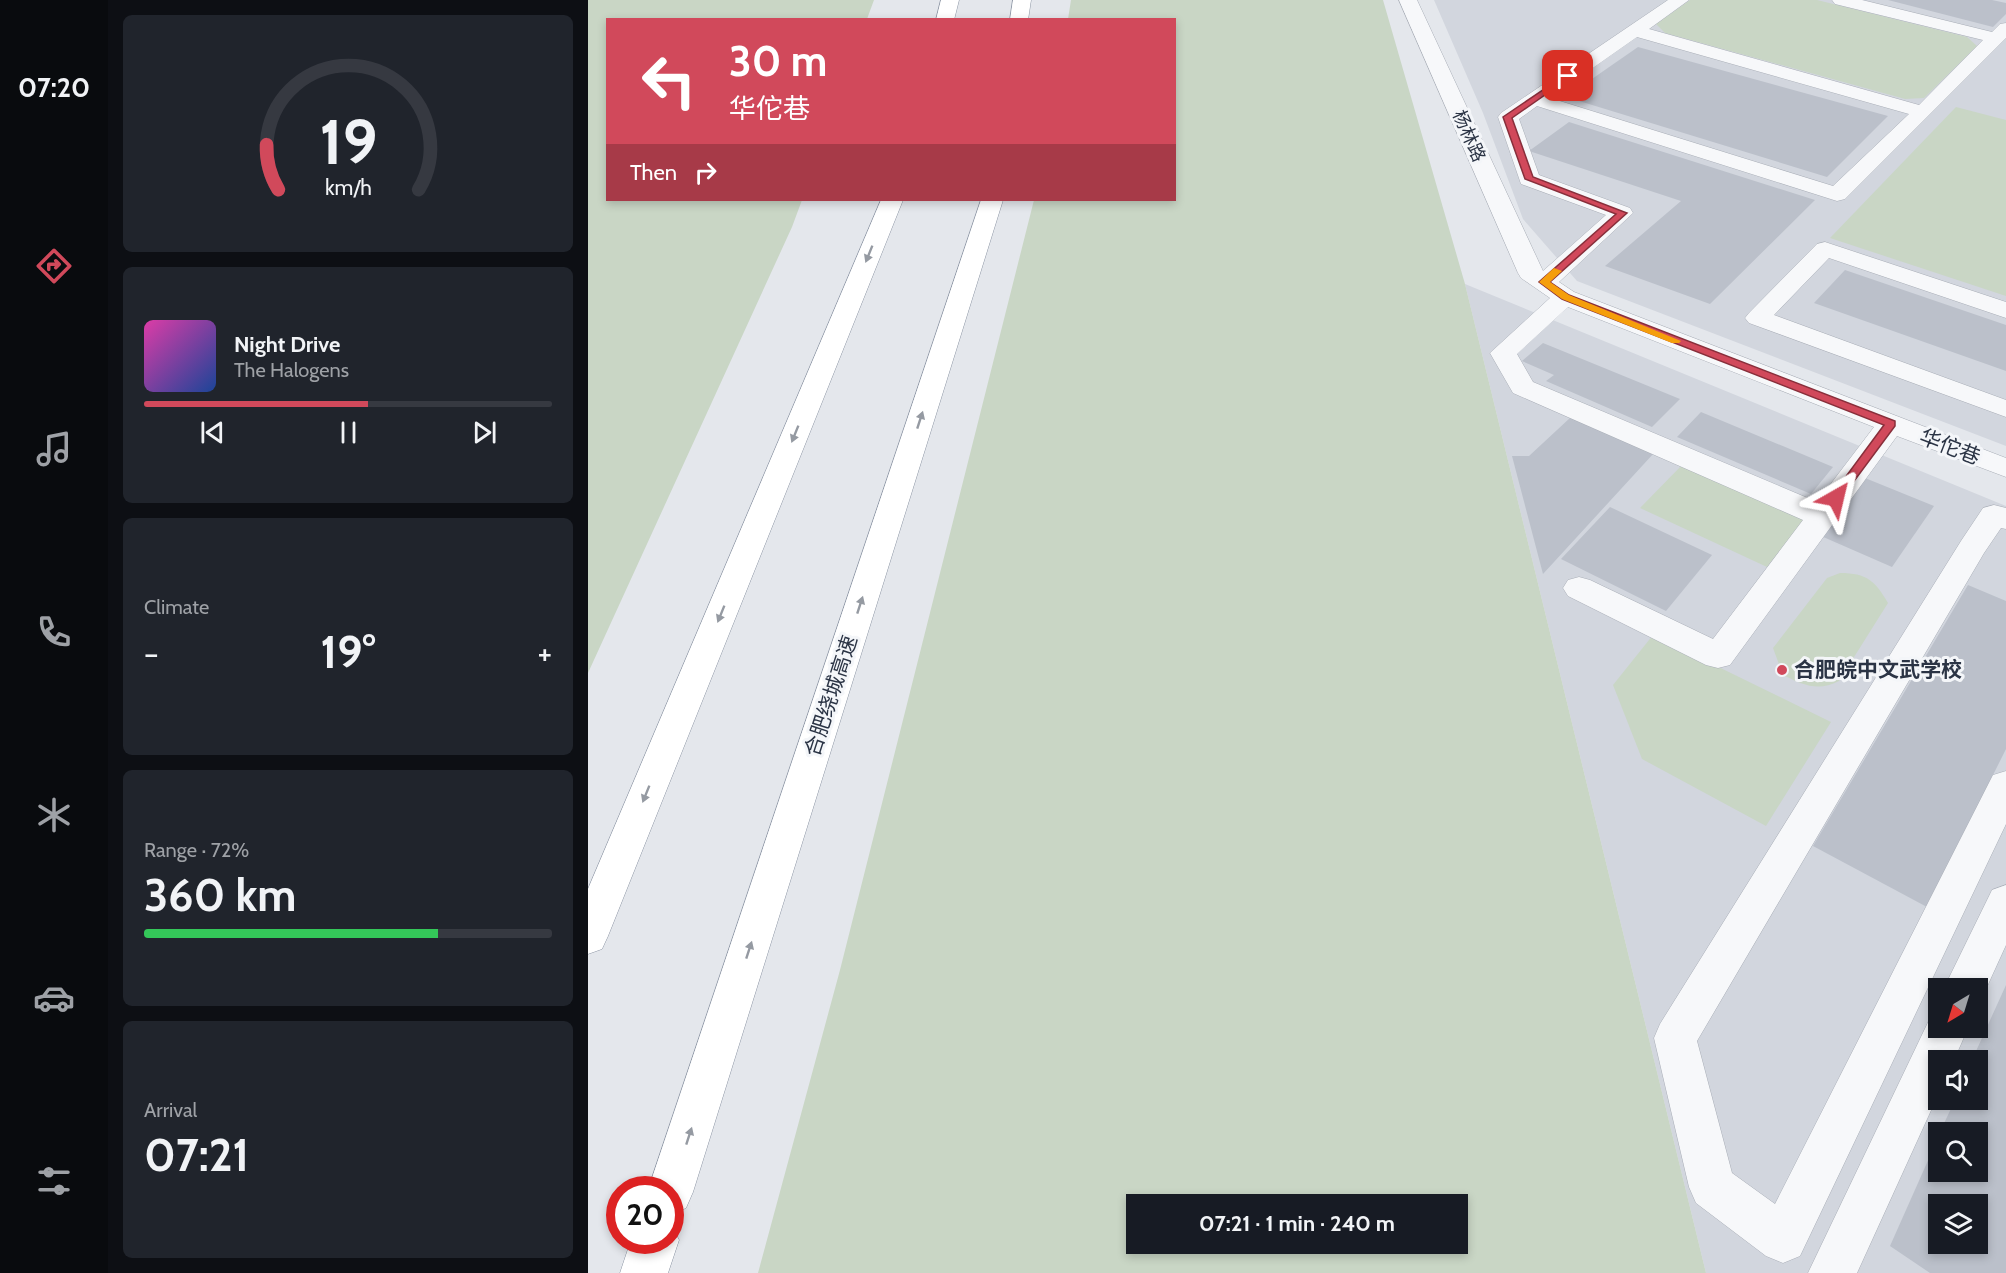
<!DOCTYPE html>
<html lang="en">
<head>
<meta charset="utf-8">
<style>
	body { margin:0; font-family:Cabin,"Noto Sans SC",sans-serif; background:#20242c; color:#f1f3f6; height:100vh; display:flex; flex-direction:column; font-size:22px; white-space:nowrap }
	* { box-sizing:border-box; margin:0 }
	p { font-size:20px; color:#9ea1a6 }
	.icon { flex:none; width:33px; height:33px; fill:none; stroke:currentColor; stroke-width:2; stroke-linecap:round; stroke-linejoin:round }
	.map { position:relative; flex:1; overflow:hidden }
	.details { display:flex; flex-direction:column; gap:15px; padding:15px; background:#0d0f14; width:480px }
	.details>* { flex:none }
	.top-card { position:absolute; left:18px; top:18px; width:570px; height:183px; border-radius:0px; box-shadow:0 3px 9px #0003; background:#d1495b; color:#fff; overflow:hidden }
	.needle { width:39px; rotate:218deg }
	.fabs { position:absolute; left:1340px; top:978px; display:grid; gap:12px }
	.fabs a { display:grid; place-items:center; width:60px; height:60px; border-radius:0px; background:#171b24; box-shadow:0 3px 9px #0003; font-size:30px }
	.speed { position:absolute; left:18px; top:1176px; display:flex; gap:12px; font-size:30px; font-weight:700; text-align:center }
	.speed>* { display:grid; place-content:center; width:78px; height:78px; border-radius:50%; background:#171b24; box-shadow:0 3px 9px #0003; line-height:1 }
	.speed .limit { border:9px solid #d22; background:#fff; color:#111 }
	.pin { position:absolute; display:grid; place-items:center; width:51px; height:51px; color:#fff; margin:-26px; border-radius:12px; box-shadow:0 3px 9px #0006 }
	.me { position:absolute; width:66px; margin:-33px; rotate:37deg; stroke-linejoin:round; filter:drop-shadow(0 0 4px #0008) }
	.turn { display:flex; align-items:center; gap:21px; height:126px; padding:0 24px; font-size:27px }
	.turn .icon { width:78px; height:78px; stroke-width:2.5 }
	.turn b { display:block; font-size:42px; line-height:51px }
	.then { display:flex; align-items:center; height:57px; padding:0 24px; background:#0003; gap:12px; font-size:22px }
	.big { font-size:45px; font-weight:700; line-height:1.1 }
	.details .widget { flex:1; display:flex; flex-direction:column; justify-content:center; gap:9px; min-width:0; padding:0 21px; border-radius:9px; background:#20242c }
	.details .dial { align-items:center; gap:0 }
	.dial svg { height:156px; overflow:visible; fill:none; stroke:#363941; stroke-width:7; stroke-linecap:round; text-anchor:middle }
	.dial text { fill:#f1f3f6; stroke:none }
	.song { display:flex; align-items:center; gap:18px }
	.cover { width:72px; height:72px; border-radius:9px; background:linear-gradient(135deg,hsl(320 70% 55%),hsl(220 70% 35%)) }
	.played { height:6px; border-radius:3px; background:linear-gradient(90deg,#d1495b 55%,#363941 55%) }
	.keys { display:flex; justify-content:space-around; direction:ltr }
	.heat { display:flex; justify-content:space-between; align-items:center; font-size:33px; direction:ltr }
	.charge { height:9px; border-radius:4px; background:linear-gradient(90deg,#34c759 72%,#363941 0) }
	.trip { position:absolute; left:538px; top:1194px; width:342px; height:60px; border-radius:0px; background:#171b24; box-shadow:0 3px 9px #0003; font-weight:700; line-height:60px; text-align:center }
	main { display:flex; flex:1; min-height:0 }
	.tabs { display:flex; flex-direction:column; width:108px; justify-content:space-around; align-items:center; background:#090b0e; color:#9ea1a6 }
	.tabs .icon { width:42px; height:42px }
	.tabs .on { color:#d1495b }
	.tabs b { font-size:27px; color:#f1f3f6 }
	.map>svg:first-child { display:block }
	.built { fill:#d2d6de; fill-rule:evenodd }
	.green { fill:#c9d6c5; fill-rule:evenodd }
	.building { fill:#bbc0ca; fill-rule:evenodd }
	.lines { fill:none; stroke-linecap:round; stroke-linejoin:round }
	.minor-casing { stroke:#a9aeb7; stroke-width:1 }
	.highway-casing { stroke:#8b94a3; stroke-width:1 }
	.minor { fill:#f7f8fa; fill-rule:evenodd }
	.highway { fill:#fff; fill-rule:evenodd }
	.oneway { fill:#959aa2 }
	.route { fill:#d1495b; stroke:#882f3b; stroke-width:1.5 }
	.slow { fill:#f59e0b }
	.poi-dot { fill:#d1495b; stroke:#f4f6f9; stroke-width:2 }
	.labels { text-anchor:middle; stroke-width:6; stroke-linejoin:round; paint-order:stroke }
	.far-street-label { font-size:18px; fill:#2b3445; stroke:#f4f6f9 }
	.street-label { font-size:21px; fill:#2b3445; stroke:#f4f6f9 }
	.poi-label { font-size:21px; font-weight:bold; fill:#2b3445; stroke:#f4f6f9; text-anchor:start }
</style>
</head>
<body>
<main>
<nav class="tabs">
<b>07:20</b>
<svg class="icon on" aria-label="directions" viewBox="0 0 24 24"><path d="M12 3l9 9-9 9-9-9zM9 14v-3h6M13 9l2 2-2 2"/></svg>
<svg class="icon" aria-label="music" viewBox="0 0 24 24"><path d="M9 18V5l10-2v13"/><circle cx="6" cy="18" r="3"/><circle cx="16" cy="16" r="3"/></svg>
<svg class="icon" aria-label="phone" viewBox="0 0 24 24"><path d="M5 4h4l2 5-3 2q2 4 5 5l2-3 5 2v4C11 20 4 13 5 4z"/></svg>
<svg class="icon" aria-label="climate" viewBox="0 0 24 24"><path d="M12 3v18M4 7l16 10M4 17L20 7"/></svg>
<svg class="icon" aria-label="car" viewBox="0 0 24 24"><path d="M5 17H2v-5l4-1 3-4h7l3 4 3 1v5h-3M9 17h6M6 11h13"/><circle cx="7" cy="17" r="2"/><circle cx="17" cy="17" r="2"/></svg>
<svg class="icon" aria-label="filters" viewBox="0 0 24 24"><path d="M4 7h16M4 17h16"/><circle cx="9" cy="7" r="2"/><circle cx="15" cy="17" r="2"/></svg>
</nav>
<section class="details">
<div class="widget dial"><svg viewBox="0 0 100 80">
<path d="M14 69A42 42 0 1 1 86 69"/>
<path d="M14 69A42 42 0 0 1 8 46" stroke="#d1495b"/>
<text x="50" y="56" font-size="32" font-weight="700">19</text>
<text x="50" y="72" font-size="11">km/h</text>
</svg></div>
<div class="widget">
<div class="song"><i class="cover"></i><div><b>Night Drive</b><p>The Halogens</p></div></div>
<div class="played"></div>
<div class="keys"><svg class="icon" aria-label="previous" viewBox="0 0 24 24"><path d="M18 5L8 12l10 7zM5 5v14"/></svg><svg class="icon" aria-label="pause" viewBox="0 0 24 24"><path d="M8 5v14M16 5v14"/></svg><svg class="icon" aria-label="next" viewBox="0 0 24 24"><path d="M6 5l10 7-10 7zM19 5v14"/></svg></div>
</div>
<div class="widget"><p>Climate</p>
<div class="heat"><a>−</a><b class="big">19°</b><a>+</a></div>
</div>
<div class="widget"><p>Range · 72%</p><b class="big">360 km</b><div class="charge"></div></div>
<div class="widget"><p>Arrival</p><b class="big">07:21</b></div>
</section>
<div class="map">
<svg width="1418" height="1273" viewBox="0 0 1418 1273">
	<rect width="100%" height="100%" fill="#e4e7ec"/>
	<g class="built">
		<polygon points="846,0 1418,0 1418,446 989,281 935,219 895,113"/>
		<path d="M877 284 1418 506V1273H1118ZM1350 988H1389V1028H1350ZM1350 1060H1389V1100H1350ZM1350 1132H1389V1172H1350ZM1350 1204H1389V1244H1350Z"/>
	</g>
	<g class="green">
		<polygon points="0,0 286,0 279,19 20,20 20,200 214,200 204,227 0,673"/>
		<path d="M483 0H795L877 284 1118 1273H170L252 970 446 200H586V20L480 19ZM870 1204V1244H549V1204Z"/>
		<polygon points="1102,0 1229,0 1379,37 1389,46 1336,98 1317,99 1077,33 1068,24"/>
		<polygon points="1368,107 1418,120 1418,296 1242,238"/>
		<polygon points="1095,464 1218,518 1179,567 1052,508"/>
		<path d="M1252 573C1279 573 1287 581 1300 603L1251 681C1230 692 1215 685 1195 675L1185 648 1239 578Z"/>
		<polygon points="1065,635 1243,722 1178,826 1054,759 1025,685"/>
	</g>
	<g class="building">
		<polygon points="1300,0 1404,0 1418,3 1418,14 1405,27"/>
		<polygon points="1050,47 1300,116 1239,177 978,97"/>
		<polygon points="981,122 1227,200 1122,304 1017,266 1093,201 941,151"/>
		<polygon points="1257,270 1418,325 1418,371 1226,303"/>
		<polygon points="955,343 1092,399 1064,427 958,381 966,375 934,361"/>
		<polygon points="1113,412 1245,467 1223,494 1089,437"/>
		<polygon points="983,417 1066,453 955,574 924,456 941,456"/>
		<polygon points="1277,478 1346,506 1304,567 1233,536"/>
		<polygon points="1022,507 1124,555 1078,611 973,559"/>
		<polygon points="1380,585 1418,601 1418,749 1339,907 1225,846"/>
		<path d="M1418 985V1273H1342L1302 1246 1350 1138V1172H1389V1132H1352L1367 1100H1389V1060H1384ZM1350 1204H1389V1244H1350Z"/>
	</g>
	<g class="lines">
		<g class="minor-casing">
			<g id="minor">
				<path d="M811 0H829L955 271 1018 215 933 184 910 117 913 113 1080 0H1101L1061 29 1331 105 1395 40 1247 4 1244 0H1274L1404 32 1412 24 1418 23V38L1257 199 1249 201 949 106 931 119 951 175 1042 208 1045 213 971 282 986 292 1418 458V477L1309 436 1142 665 1130 668 1118 665 980 596 975 588 980 580 991 577 1002 580 1125 639 1215 520 925 393 902 353 962 298 933 278 930 273ZM1049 37 1321 114 1245 186 962 98ZM980 307 1286 427 1229 502 945 382 929 354Z"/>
				<polygon points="1237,242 1418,302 1418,318 1241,258 1186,315 1418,400 1418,417 1161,323 1157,318 1161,313 1229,244"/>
				<polygon points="1406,505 1418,508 1418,529 1413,528 1396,553 1109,1041 1144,1173 1187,1204 1405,775 1418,771 1418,824 1212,1256 1195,1263 1178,1256 1108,1203 1101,1187 1066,1038 1072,1024 1373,541 1395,508"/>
				<polygon points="1418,885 1418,945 1392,1002 1389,1003 1389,988 1356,988 1404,890"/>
				<polygon points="1350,1011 1350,1028 1380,1028 1366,1060 1350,1060 1350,1095 1269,1273 1220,1273 1344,1014"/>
			</g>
		</g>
		<g class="highway-casing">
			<g id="highway">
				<polygon points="353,0 371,0 366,20 348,20"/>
				<polygon points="425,0 443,0 440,20 422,20"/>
				<polygon points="293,200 315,200 20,936 14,949 0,954 0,889"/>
				<polygon points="393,200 415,200 105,1192 98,1208 82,1215 82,1190 60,1190"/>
				<polygon points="82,1223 91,1240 80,1273 32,1273 43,1240 82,1240"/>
			</g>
		</g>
		<use href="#minor" class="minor"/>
		<use href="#highway" class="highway"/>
	</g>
	<defs><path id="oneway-solid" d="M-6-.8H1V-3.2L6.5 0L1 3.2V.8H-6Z" transform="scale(1.5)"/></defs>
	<g class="oneway">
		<use href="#oneway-solid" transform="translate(281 254) rotate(112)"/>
		<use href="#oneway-solid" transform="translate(332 420) rotate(-72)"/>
		<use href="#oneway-solid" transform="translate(207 434) rotate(112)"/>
		<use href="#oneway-solid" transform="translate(272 605) rotate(-72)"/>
		<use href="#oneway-solid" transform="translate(133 614) rotate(112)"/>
		<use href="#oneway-solid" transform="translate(58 794) rotate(112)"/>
		<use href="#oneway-solid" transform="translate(161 950) rotate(-72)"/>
		<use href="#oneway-solid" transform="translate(101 1136) rotate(-72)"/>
	</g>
	<polygon class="route" points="977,75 984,76 924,118 945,177 1039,213 962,282 981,295 1307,421 1307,426 1252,500 1243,500 1242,498 1296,425 974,299 951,282 1028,214 937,179 915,117"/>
	<polygon class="slow" points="966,268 974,271 962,282 981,295 1093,341 1091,343 1084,343 974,299 951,282"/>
	<circle class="poi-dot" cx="1194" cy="670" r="6"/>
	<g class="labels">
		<g class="far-street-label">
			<text transform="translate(881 136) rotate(66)" y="6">杨林路</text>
		</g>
		<g class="street-label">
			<text transform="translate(1362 447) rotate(21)" y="7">华佗巷</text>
			<text transform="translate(243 696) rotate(-72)" y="7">合肥绕城高速</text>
		</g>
		<g class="poi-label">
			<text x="1206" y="677">合肥皖中文武学校</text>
		</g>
	</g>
</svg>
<div class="fabs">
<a><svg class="needle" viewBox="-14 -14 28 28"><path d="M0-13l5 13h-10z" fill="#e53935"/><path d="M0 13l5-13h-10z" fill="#9ea1a6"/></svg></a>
<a><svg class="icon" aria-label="sound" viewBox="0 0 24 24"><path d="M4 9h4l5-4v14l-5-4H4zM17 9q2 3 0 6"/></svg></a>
<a><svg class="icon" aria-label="search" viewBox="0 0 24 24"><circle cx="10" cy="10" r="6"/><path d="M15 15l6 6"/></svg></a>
<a><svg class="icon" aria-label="layers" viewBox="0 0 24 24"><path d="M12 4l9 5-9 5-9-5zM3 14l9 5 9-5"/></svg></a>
</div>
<div class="speed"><div class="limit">20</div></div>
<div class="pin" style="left:980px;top:76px;background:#d93025"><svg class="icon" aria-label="arrive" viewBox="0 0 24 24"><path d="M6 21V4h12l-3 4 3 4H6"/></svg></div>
<svg class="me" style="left:1248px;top:498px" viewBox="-20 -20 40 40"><path d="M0-17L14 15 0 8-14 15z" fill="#d1495b" stroke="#fff" stroke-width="4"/></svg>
<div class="trip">07:21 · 1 min · 240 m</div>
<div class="top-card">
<div class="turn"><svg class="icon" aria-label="left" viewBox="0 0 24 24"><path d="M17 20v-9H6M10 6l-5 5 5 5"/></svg><div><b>30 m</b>华佗巷</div></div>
<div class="then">Then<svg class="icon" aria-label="right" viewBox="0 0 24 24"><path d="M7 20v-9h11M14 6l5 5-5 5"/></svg></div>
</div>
</div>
</main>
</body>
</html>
